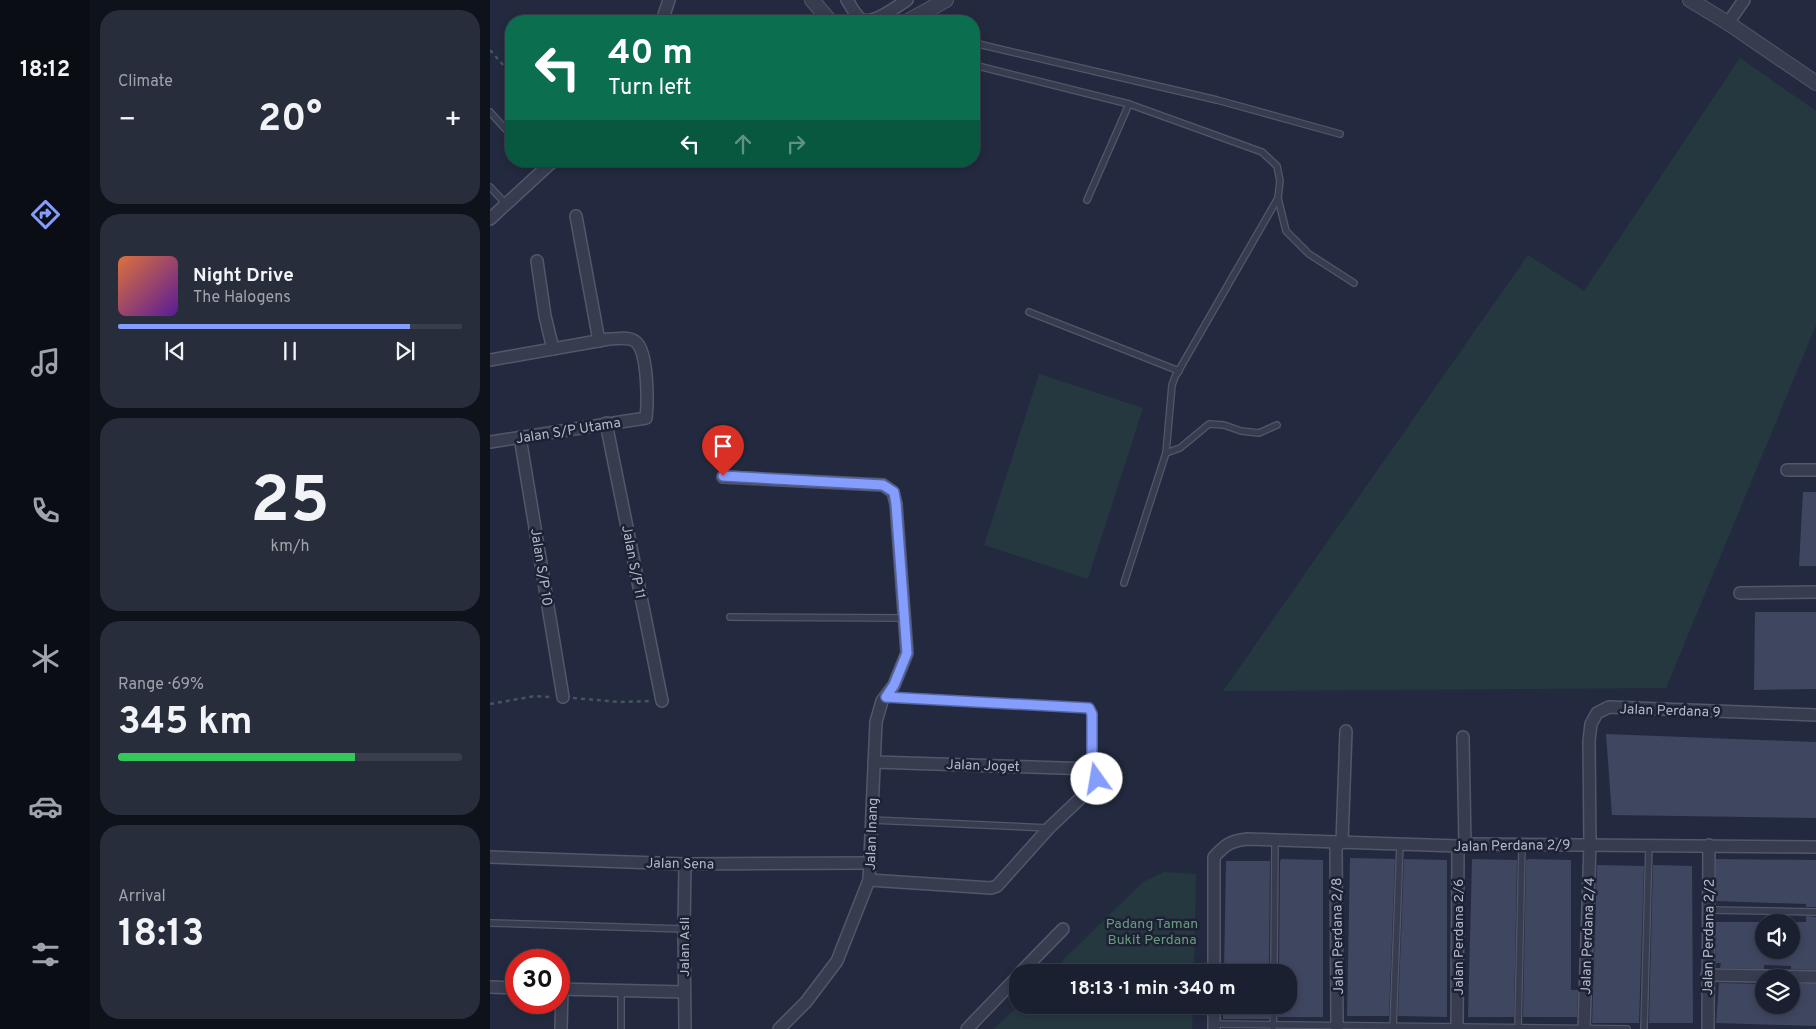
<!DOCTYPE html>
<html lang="en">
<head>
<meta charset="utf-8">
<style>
	body { margin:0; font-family:Overpass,sans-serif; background:#272d3b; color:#f1f3f6; height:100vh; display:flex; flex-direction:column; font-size:19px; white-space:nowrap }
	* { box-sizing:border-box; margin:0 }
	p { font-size:16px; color:#9fa3aa }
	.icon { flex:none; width:28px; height:28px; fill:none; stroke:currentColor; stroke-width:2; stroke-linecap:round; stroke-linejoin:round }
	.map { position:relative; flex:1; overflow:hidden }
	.panel { display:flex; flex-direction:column; gap:10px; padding:10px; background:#0e121a; width:400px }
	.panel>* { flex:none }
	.banner { position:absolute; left:15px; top:15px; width:475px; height:152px; border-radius:20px; box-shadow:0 2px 8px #0003,0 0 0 1px #383e4b; background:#0b6e4f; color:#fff; overflow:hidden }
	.tools { position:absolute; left:1265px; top:914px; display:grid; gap:10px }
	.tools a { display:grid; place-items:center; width:45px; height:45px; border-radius:50%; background:#1a202f; box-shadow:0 2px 8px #0003,0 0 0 1px #383e4b; font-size:25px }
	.speed { position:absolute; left:15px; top:949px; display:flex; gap:10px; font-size:25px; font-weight:700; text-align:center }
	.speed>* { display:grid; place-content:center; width:65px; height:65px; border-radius:50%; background:#1a202f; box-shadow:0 2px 8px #0003,0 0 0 1px #383e4b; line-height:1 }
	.speed .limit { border:8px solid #d22; background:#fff; color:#111 }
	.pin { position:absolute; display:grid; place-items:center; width:42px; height:42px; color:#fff; margin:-51px -21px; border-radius:50% 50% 50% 0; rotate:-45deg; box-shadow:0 0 5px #0007 }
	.pin .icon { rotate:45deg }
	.me { position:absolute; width:55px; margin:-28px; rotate:347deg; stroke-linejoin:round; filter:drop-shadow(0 0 4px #0008) }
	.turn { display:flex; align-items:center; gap:18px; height:105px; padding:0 20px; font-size:22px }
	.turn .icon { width:65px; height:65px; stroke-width:2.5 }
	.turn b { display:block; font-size:35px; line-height:42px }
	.lanes { display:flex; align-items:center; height:48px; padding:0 20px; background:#0003; justify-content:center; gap:25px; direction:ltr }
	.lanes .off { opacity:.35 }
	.big { font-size:38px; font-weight:700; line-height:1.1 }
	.panel .widget { flex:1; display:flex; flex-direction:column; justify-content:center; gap:8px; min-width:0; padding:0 18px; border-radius:20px; background:#272d3b }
	.panel .dial { align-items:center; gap:0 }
	.dial b { font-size:65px; line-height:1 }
	.song { display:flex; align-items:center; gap:15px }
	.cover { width:60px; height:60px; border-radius:8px; background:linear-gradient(135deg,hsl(20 70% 55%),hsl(270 70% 35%)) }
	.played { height:5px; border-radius:2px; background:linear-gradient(90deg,#859dfd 85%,#383e4b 85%) }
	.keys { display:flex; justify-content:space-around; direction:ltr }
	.heat { display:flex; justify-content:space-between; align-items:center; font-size:28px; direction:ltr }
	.charge { height:8px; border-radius:4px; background:linear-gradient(90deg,#34c759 69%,#383e4b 0) }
	.trip { position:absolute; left:519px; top:964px; width:288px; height:50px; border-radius:20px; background:#1a202f; box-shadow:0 2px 8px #0003,0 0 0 1px #383e4b; font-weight:700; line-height:50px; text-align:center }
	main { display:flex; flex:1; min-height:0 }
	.menu { display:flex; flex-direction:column; width:90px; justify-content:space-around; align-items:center; background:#0a0d13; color:#9fa3aa }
	.menu .icon { width:35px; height:35px }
	.menu .on { color:#859dfd }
	.menu b { font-size:22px; color:#f1f3f6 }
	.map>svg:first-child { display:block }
	.green { fill:#253840 }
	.building { fill:#3f465f }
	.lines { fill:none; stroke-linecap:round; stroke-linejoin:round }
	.service-casing { stroke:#52576a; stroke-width:8 }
	.minor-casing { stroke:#52576a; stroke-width:14 }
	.tertiary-casing { stroke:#52576a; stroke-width:16 }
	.path { stroke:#43555d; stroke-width:2.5; stroke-dasharray:4 4; stroke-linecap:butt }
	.service { stroke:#373c4f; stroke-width:5.5 }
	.minor { stroke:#373c4f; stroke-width:11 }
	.tertiary { stroke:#373c4f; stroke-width:14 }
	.route-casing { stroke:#5666a4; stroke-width:12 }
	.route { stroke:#859dfd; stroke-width:9 }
	.labels { text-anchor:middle; stroke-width:5; stroke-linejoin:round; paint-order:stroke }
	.street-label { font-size:14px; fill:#b3b8ca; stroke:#1c2134 }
	.park-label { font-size:14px; fill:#699c7e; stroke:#1c2134 }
</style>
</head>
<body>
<main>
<nav class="menu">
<b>18:12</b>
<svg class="icon on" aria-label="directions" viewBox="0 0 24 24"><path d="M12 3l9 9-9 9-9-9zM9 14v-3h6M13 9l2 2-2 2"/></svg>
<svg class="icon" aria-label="music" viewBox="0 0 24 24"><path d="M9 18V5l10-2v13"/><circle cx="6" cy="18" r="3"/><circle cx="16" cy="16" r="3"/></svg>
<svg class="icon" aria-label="phone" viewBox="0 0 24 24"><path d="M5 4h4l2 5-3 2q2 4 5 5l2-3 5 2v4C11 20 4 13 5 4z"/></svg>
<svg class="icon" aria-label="climate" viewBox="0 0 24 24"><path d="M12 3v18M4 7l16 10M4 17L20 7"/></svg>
<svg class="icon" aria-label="car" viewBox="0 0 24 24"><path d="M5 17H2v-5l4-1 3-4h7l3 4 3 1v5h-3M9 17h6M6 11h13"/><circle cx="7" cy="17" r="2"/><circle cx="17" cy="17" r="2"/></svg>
<svg class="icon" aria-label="filters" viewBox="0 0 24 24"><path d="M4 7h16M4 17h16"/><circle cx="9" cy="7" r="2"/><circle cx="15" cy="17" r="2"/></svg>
</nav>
<section class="panel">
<div class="widget"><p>Climate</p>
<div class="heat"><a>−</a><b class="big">20°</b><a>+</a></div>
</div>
<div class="widget">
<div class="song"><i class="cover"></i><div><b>Night Drive</b><p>The Halogens</p></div></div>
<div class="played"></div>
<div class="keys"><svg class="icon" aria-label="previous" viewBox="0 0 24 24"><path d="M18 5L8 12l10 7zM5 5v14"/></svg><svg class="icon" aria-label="pause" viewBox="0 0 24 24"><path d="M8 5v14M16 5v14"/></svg><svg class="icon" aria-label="next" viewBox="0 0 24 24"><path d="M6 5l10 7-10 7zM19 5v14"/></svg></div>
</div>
<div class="widget dial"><b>25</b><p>km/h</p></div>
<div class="widget"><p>Range · 69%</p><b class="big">345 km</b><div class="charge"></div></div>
<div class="widget"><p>Arrival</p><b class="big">18:13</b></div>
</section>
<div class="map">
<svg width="1326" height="1029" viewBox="0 0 1326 1029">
	<rect width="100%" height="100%" fill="#232a3f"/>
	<g class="green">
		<polygon points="1250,58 1326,111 1326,325 1176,688 733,691 1038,255 1094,291"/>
		<polygon points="549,374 653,408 598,579 494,545"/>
		<polygon points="674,872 706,874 704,972 561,972 653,882"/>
		<polygon points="529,1005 703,1005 702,1029 504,1029"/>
	</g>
	<g class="building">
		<polygon points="1313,492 1326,492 1326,566 1309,566"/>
		<polygon points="1265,612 1326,612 1326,689 1264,690"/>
		<polygon points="1116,734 1326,742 1326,818 1122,815"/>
		<polygon points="860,858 905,859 899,1016 857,1016"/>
		<polygon points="791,859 833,860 833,1017 788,1017 789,1005 798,1005 798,972 789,972 790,862"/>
		<polygon points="914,859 957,860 957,1017 908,1016"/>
		<polygon points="982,859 1027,860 1024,1017 978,1017"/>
		<polygon points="1039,859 1081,860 1081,990 1088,990 1087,1017 1033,1017 1036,860"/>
		<polygon points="1226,859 1326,860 1326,907 1316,907 1316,904 1226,901"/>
		<polygon points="736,861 780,861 779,972 734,972"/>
		<polygon points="1107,865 1154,866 1149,1023 1102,1023"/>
		<polygon points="1163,865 1202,866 1203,1023 1159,1023"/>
		<polygon points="1316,916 1326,917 1326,970 1301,969 1301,966 1274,965 1274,969 1230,968 1231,963 1226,963 1226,922 1274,922 1274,950 1301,950 1301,922 1316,922"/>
		<polygon points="1229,983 1274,984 1274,1005 1301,1005 1301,984 1326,984 1326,1026 1226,1023"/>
		<rect x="733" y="1005" width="46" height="14"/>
	</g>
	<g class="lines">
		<g class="service-casing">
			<g id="service">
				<polyline points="484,43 727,100 850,134"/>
				<polyline points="484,65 639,104 772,152 787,166 790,181 788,198 685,377 682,385 676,453 634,583"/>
				<polyline points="0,112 21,135"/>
				<polyline points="45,161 53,170"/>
				<polyline points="0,187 16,204"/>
				<polyline points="788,198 796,231 819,254 864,283"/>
				<polyline points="597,200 639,104"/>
				<polyline points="539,312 689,371"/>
				<polyline points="676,453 690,448 719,424 734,425 751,431 769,433 787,425"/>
				<polyline points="240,617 415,618"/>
				<polyline points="396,697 599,709 602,714 602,769"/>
				<polyline points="382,820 559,828"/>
				<polyline points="1219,910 1326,912"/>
				<polyline points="0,923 194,929"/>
				<polyline points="784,972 785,840"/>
				<polyline points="724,1024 1137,1029"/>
				<polyline points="783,1028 784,1005"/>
				<polyline points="131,1029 131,990"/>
				<polyline points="903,1029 910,844"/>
				<polyline points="1028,1029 1032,844"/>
				<polyline points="1154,1029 1159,845"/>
			</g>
		</g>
		<g class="minor-casing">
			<g id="minor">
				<path d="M357 0C361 6 365 15 371 19 383 26 407 6 417 0"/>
				<polyline points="172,21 179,0"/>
				<polyline points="1238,23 1254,0"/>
				<polyline points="86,216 109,341"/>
				<polyline points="0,219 63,161"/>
				<polyline points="47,261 55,316 63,349"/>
				<path d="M0 360 119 339C128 339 139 336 146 342 158 352 158 402 156 418L0 442"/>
				<polyline points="116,423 172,701"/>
				<polyline points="30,437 73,697"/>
				<polyline points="1297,470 1326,470"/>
				<polyline points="233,477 393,485 403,492 406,504 417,653 404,685 392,701 386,722 379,880 347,961 316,1002 289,1029"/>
				<polyline points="1250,593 1326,592"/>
				<polyline points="973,737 975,844"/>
				<polyline points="846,843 847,1029"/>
				<polyline points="852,843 856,731"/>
				<polyline points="0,857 195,864 380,863"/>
				<polyline points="379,880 501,888 507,886 559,828 597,792 607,779 606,772 602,769 384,762"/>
				<polyline points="531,972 573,929"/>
				<path d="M724 972V857C735 845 740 841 757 839L968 846 975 844 1326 847"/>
				<polyline points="1217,975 1326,977"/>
				<polyline points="0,987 26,988"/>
				<polyline points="69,989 194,992"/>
				<polyline points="71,1029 72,989"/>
				<polyline points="195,1029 194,929 195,864"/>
				<polyline points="477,1029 528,976"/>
				<polyline points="724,1029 724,1005"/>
				<polyline points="967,1029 968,846"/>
				<polyline points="1094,1029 1100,844 1099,741 1101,724 1107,713 1119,707 1326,715"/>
				<polyline points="1218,1029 1219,845"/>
			</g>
		</g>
		<g class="tertiary-casing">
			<g id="tertiary">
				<polyline points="322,0 340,21"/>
				<polyline points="1200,0 1238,23 1326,83"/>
				<polyline points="418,21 456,0"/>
			</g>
		</g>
		<g class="path">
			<polyline points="0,50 21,74"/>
			<polyline points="83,698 130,702 160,701"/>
			<polyline points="0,704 45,696 60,697"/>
		</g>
		<use href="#service" class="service"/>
		<use href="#minor" class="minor"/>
		<use href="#tertiary" class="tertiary"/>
	</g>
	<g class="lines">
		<g class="route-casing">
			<polyline id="route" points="233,476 393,485 404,492 406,504 417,653 404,685 396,697 599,708 602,714 602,770 606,772 607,779"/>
		</g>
		<use href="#route" class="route"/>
	</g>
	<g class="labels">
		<g class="street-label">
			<text transform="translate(78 430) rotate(-9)" y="5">Jalan S/P Utama</text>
			<text transform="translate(144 562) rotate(79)" y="5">Jalan S/P 11</text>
			<text transform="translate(52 567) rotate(81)" y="5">Jalan S/P 10</text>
			<text transform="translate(1180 710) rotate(2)" y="5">Jalan Perdana 9</text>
			<text transform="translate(493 765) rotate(2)" y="5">Jalan Joget</text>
			<text transform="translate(381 834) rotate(-88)" y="5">Jalan Inang</text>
			<text transform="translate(1022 845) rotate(-1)" y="5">Jalan Perdana 2/9</text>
			<text transform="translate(190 863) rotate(1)" y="5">Jalan Sena</text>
			<text transform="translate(847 936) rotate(-91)" y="5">Jalan Perdana 2/8</text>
			<text transform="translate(1097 936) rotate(-88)" y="5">Jalan Perdana 2/4</text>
			<text transform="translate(968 937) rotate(-90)" y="5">Jalan Perdana 2/6</text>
			<text transform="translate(1218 937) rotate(-89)" y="5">Jalan Perdana 2/2</text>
			<text transform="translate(194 947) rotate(-90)" y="5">Jalan Asli</text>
		</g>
		<g class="park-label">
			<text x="662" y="928">Padang Taman<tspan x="662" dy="16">Bukit Perdana</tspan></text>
		</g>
	</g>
</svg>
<div class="tools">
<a><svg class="icon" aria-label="sound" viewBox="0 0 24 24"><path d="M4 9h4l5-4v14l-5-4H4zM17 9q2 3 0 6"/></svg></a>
<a><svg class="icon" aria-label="layers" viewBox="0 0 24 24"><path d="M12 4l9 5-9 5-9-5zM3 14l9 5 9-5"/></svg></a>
</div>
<div class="speed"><div class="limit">30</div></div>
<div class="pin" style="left:233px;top:476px;background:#d93025"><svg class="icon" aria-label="arrive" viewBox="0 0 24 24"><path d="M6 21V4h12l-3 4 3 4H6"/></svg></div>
<svg class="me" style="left:607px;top:779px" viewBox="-20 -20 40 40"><circle r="19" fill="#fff"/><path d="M0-13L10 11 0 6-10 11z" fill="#859dfd"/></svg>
<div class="trip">18:13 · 1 min · 340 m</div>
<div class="banner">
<div class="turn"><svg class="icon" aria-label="left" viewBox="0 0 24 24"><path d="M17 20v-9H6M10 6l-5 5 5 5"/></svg><div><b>40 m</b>Turn left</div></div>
<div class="lanes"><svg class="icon" aria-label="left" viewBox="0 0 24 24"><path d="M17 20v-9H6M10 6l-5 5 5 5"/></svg><svg class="icon off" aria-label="ahead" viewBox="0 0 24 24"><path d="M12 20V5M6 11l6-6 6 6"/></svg><svg class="icon off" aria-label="right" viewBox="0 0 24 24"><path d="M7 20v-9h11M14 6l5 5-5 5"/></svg></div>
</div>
</div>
</main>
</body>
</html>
